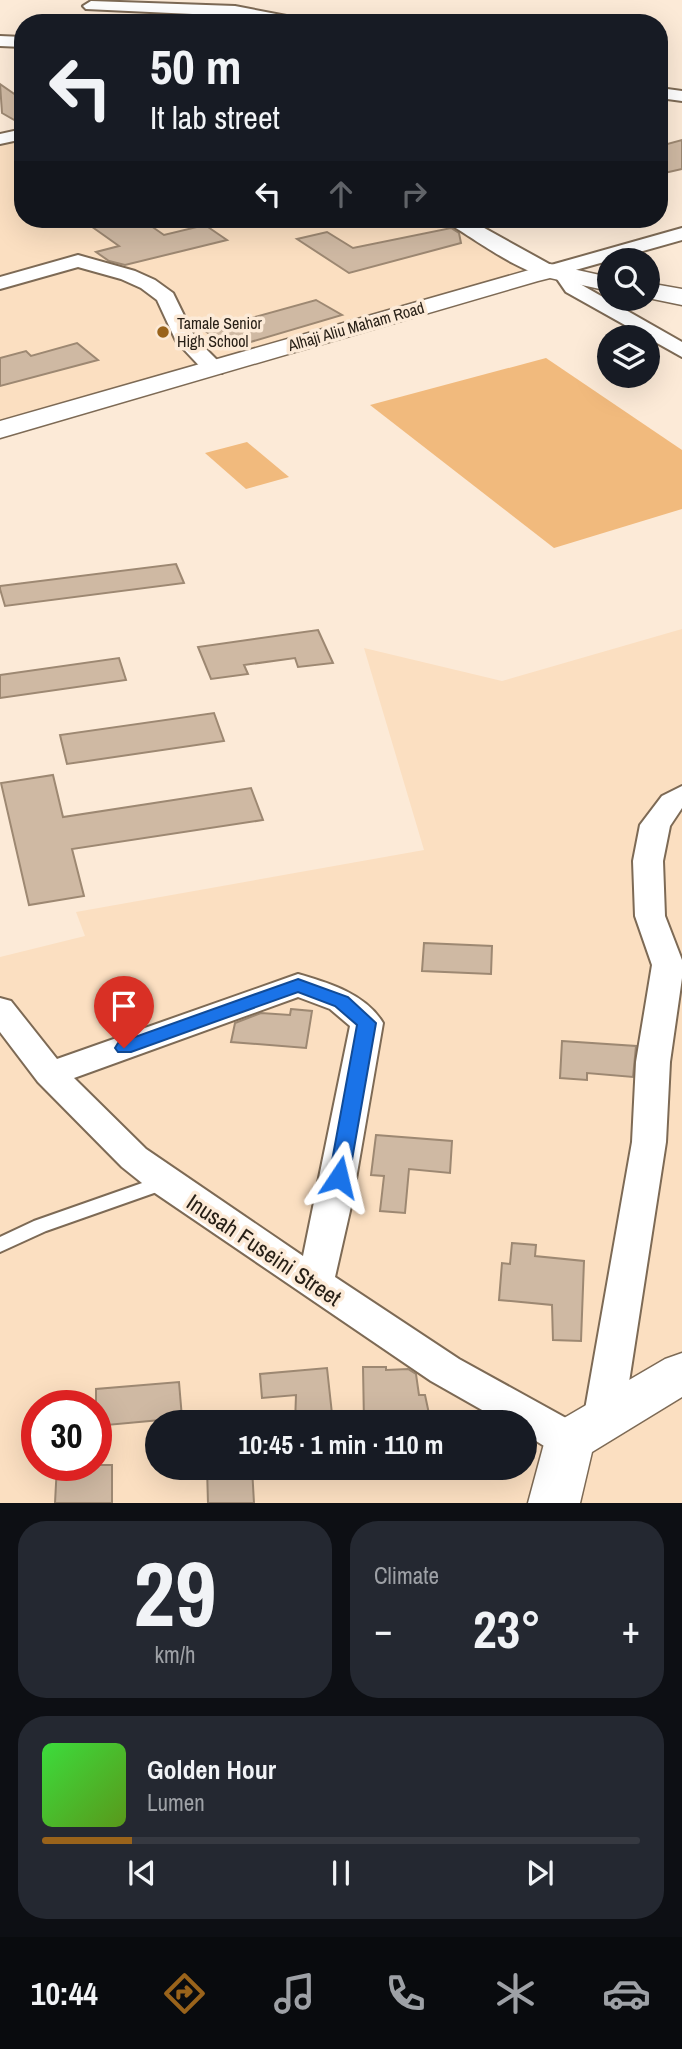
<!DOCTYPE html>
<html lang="en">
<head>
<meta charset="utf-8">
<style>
	body { margin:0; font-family:"Archivo Narrow",sans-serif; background:#242831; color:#f1f3f6; height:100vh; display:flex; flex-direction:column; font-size:26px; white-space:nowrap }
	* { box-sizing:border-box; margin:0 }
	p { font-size:23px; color:#9ea1a6 }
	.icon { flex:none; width:38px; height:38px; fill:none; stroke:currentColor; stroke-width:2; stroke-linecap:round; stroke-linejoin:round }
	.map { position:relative; height:1503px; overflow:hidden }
	.details { display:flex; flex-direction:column; gap:18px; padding:18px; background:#0d0f14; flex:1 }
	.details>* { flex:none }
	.guide { position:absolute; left:14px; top:14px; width:654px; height:214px; border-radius:28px; box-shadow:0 7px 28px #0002; background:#171b24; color:#f1f3f6; overflow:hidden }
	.buttons { position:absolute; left:597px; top:248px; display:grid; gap:14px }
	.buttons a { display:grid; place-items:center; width:63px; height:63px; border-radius:50%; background:#171b24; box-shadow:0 7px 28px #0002; font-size:35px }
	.speed { position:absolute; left:21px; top:1390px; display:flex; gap:14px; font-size:35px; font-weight:700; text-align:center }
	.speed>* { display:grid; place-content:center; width:91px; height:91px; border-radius:50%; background:#171b24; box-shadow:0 7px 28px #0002; line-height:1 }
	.speed .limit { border:10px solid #d22; background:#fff; color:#111 }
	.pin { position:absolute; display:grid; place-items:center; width:60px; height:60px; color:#fff; margin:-72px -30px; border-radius:50% 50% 50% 0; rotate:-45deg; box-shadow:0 0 7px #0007 }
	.pin .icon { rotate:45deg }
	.me { position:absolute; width:77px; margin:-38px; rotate:10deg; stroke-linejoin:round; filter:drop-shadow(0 0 5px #0008) }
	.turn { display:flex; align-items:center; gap:24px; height:147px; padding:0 21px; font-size:32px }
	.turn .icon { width:91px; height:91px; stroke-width:2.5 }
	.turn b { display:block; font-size:49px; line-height:60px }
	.lanes { display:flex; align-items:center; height:66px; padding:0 21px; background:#0003; justify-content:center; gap:35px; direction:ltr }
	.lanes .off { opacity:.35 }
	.big { font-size:52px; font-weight:800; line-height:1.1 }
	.details .tile { flex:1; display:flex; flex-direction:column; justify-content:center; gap:10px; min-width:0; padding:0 24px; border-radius:28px; background:#242831 }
	.details .dial { align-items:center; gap:0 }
	.dial b { font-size:91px; line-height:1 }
	.song { display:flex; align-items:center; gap:21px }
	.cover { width:84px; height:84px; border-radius:10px; background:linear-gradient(135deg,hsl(120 70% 55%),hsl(90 70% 35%)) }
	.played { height:7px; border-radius:4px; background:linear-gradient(90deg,#99631b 15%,#363941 15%) }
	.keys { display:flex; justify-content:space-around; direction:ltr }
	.heat { display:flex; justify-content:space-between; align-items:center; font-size:38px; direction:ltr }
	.details .tiles { flex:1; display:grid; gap:18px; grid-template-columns:1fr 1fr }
	.tile:last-child { grid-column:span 2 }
	.trip { position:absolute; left:145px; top:1410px; width:392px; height:70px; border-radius:35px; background:#171b24; box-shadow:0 7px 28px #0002; font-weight:800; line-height:70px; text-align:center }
	.tabs { display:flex; height:112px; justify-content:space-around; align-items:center; background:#090b0e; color:#9ea1a6 }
	.tabs .icon { width:49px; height:49px }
	.tabs .current { color:#99631b }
	.tabs b { font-size:32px; color:#f1f3f6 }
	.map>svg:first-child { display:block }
	.built { fill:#fbdfc1; fill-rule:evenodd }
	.green { fill:#f1ba7d }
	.building { fill:#cfb9a3; stroke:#9d8872; stroke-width:2 }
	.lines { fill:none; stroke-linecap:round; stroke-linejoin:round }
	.service-casing { stroke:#7d6a55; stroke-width:4 }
	.minor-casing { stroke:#7d6a55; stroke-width:4 }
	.tertiary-casing { stroke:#7d6a55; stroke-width:3 }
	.service { fill:#fff; fill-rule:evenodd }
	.minor { fill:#fff; fill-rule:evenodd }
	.tertiary { fill:#fff; fill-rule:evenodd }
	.route { fill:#1a73e8; stroke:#114b97; stroke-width:2 }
	.poi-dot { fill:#99631b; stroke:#fcead7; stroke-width:2.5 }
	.labels { text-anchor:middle; stroke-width:7; stroke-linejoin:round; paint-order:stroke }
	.far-poi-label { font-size:16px; fill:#282017; stroke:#fcead7; text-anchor:start }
	.far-street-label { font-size:16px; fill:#282017; stroke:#fcead7 }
	.near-street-label { font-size:23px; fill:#282017; stroke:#fcead7 }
</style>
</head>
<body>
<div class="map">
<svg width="682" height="1503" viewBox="0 0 682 1503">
	<rect width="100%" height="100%" fill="#fcead7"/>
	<g class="built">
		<polygon points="23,137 23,219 445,219 533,272 0,425 0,142"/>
		<path d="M682 629V1503H0V957L85 936 76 912 424 850 364 648 502 681ZM37 1405H96V1465H37ZM158 1423H525V1468H158Z"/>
	</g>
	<g class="green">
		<polygon points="546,358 682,450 682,509 554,548 370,405"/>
		<polygon points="247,442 289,477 246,489 205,453"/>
	</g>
	<g class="building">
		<polygon points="0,84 23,100 23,125 2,113"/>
		<polygon points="682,140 682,169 660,174 660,146"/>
		<polygon points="81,219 141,219 164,235 205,225 227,240 125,265 109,261 96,252 119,246"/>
		<polygon points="451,228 459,233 461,243 349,273 297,239 327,232 353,248"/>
		<polygon points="316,300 342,315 230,348 205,331"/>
		<polygon points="77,343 98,360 0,386 0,358 26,351 31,356"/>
		<polygon points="176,564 184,583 5,606 0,589 0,586"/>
		<polygon points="318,630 333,663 298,667 295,658 244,665 248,674 211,679 198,647"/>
		<polygon points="119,658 126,680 0,698 0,675"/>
		<polygon points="214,713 224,741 67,764 60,735"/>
		<polygon points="53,775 63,817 251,788 263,820 72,849 84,896 29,905 1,783"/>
		<polygon points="424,943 492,946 491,974 422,971"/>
		<polygon points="291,1009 312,1011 306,1048 231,1042 235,1023 261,1013 290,1015"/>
		<polygon points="562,1041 636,1046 633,1077 587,1073 587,1080 560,1078"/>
		<polygon points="376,1135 452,1141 450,1173 409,1169 405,1213 380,1211 384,1176 371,1175"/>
		<polygon points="512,1243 536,1245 535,1256 584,1261 581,1341 553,1340 552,1305 499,1300 502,1263 510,1264"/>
		<polygon points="363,1367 386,1367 386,1370 408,1369 416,1374 419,1395 425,1395 431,1423 364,1423"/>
		<polygon points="327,1368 333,1423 295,1423 296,1395 262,1398 260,1374"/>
		<polygon points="179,1382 182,1418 96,1426 96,1389"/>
		<polygon points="57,1465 112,1465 112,1503 55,1503"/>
		<polygon points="207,1468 252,1468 254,1503 208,1503"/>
	</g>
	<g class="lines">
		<g class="service-casing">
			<polygon id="service" points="165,1175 171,1177 174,1182 171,1187 46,1231 0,1252 0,1237 34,1221"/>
		</g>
		<g class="minor-casing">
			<g id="minor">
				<polygon points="91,1 235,6 297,18 305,23 272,23 235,16 86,9 83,6"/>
				<polygon points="0,36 23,37 23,47 0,46"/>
				<polygon points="660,88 682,91 682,101 660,98"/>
				<polygon points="23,129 23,139 0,144 0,134"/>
				<path d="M446 219H468L551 265 682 228V240L572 271 580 284 682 342V357L566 292 555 276C531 281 470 236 448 223Z"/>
				<polygon points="78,255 135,271 155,280 173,293 195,338 225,368 222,373 206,373 176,341 157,300 141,288 121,279 78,267 0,289 0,277"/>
				<polygon points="682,786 682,808 670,826 663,861 665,916 682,960 682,978 670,1062 666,1142 623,1421 617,1433 603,1437 589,1433 583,1421 632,1142 636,1062 652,965 635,916 633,861 640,825 662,796"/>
				<path d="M298 974C329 983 366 994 383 1023L352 1202 335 1277 459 1359 584 1428 590 1440 584 1452C561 1460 545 1446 525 1434V1423H505L431 1381 152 1191 122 1167 38 1082 0 1032V998L11 1001 57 1059ZM298 997 330 1009 350 1026 303 1256 146 1149 74 1078Z"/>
			</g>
		</g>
		<g class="tertiary-casing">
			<g id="tertiary">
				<polygon points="550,264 609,277 609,291 550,278 538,281 0,438 0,421"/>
				<polygon points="648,283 682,289 682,305 648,298"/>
				<polygon points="682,1353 682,1397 592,1452 580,1503 528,1503 545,1440 552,1425 665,1359"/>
			</g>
		</g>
		<use href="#service" class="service"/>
		<use href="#minor" class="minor"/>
		<use href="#tertiary" class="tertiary"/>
	</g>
	<polygon class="route" points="298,979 348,997 376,1023 349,1177 346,1182 339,1184 332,1182 329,1177 357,1025 335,1006 298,992 131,1052 118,1052 115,1048 118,1043"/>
	<circle class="poi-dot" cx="163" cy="332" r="7"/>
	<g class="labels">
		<g class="far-poi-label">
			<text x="177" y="329">Tamale Senior<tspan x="177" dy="18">High School</tspan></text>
		</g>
		<g class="far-street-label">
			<text transform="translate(356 326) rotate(-16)" y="6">Alhaji Aliu Maham Road</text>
		</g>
		<g class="near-street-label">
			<text transform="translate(264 1250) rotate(34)" y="8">Inusah Fuseini Street</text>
		</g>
	</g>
</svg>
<div class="buttons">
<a><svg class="icon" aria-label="search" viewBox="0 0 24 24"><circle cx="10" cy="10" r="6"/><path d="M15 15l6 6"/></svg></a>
<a><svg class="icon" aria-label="layers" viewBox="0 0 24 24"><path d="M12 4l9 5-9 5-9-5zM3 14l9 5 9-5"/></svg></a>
</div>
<div class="speed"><div class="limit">30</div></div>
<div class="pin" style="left:124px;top:1048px;background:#d93025"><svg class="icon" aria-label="arrive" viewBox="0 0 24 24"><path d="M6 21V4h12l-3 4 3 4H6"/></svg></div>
<svg class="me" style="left:339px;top:1177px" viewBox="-20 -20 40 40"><path d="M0-17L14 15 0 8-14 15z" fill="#1a73e8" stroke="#fff" stroke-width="4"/></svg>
<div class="trip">10:45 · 1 min · 110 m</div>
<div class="guide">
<div class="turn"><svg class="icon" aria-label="left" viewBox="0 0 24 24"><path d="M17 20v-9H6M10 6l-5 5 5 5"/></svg><div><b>50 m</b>It lab street</div></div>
<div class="lanes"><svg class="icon" aria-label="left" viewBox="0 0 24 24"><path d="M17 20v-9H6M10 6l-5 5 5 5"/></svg><svg class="icon off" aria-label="ahead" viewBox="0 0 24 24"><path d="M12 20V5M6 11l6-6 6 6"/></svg><svg class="icon off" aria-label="right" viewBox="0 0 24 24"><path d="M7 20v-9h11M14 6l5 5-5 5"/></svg></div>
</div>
</div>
<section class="details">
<div class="tiles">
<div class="tile dial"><b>29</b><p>km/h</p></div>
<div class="tile"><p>Climate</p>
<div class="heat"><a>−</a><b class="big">23°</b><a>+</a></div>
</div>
<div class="tile">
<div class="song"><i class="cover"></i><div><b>Golden Hour</b><p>Lumen</p></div></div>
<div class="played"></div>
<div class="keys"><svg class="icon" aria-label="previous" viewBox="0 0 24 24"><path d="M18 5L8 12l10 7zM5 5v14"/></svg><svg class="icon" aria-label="pause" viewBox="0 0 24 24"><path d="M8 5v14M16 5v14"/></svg><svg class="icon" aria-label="next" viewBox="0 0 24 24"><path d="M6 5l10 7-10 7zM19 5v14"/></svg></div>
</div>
</div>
</section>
<nav class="tabs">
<b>10:44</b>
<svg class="icon current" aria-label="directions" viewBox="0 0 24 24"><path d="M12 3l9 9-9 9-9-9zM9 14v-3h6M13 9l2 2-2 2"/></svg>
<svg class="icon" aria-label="music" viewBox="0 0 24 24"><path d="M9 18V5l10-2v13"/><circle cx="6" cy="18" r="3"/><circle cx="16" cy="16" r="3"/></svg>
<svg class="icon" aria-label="phone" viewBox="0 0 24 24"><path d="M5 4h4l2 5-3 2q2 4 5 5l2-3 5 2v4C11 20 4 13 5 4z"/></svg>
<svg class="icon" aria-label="climate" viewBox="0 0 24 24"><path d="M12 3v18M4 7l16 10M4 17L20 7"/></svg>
<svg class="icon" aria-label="car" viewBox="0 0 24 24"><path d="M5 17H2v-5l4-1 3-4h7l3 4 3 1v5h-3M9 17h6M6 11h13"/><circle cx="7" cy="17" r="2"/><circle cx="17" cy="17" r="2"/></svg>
</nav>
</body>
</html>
